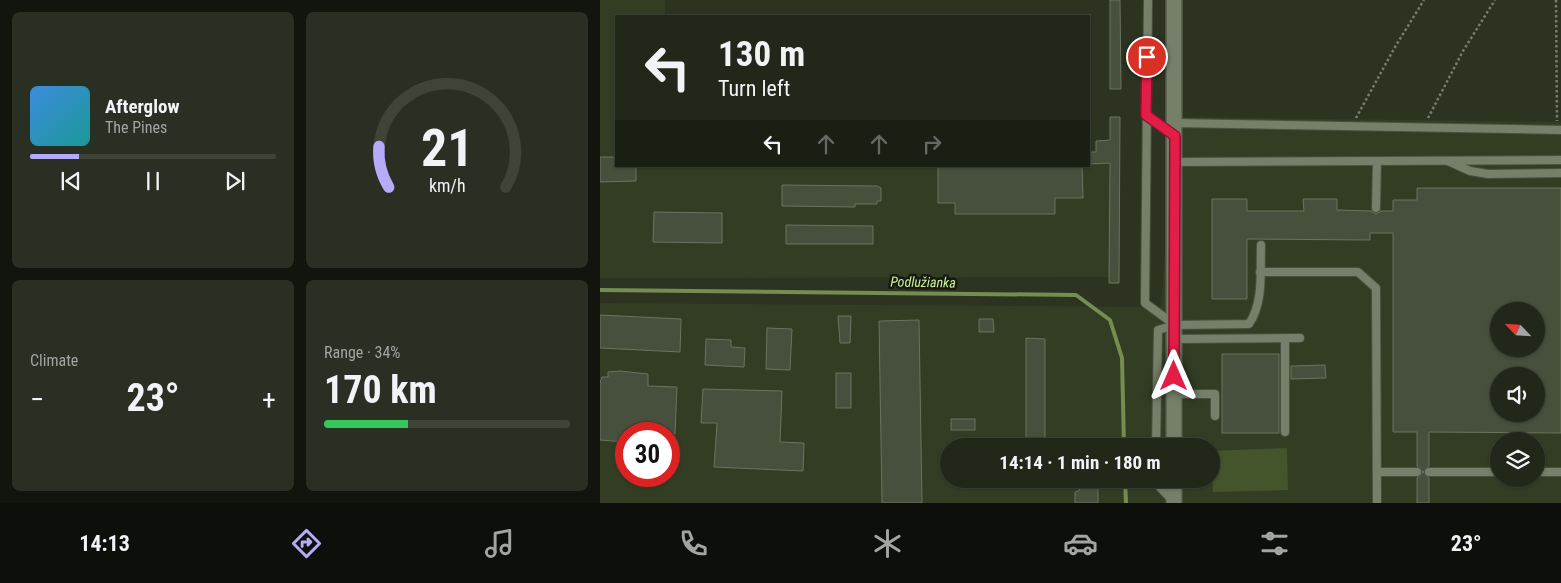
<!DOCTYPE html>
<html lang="en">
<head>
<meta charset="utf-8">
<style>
	body { margin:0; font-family:"Roboto Condensed",sans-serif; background:#292f22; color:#f1f3f6; height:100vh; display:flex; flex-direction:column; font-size:19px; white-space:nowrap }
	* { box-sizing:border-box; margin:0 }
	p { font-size:16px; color:#a2a5a2 }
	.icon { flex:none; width:28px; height:28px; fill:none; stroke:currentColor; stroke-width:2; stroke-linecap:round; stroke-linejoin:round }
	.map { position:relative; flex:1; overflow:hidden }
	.drawer { display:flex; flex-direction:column; gap:12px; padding:12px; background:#12150e; width:600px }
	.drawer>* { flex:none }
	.hud { position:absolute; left:15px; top:15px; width:475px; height:152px; border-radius:0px; box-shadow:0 1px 4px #0004,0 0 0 1px #3e4438; background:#212719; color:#f1f3f6; overflow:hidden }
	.needle { width:32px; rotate:295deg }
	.controls { position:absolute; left:890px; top:302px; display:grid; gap:10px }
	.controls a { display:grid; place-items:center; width:55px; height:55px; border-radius:50%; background:#212719; box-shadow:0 1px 4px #0004,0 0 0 1px #3e4438; font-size:25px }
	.speed { position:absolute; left:15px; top:422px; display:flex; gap:10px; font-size:25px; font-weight:700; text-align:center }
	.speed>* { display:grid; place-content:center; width:65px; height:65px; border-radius:50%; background:#212719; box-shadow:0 1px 4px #0004,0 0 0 1px #3e4438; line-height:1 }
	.speed .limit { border:8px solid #d22; background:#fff; color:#111 }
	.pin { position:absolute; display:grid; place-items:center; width:42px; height:42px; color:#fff; margin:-21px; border:2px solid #fff; border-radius:50%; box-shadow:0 1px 5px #0007 }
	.me { position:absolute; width:55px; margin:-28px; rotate:0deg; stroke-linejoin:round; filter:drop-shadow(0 0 4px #0008) }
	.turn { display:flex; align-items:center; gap:18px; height:105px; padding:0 20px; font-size:22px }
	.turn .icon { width:65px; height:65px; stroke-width:2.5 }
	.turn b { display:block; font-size:35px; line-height:42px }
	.lanes { display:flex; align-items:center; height:48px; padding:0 20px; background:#0003; justify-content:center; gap:25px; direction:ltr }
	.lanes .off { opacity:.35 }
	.big { font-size:38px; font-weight:700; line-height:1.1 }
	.drawer .widget { flex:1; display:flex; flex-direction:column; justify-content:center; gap:8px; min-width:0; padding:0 18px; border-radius:8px; background:#292f22 }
	.drawer .dial { align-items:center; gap:0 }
	.dial svg { height:130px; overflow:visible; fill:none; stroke:#3e4438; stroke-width:7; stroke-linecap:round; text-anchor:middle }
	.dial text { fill:#f1f3f6; stroke:none }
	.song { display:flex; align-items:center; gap:15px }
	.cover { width:60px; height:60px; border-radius:8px; background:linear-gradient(135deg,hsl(210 70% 55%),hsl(180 70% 35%)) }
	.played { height:5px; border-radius:2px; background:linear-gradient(90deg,#b4acf9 20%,#3e4438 20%) }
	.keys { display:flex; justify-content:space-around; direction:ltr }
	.heat { display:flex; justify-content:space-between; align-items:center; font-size:28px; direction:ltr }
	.charge { height:8px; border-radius:4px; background:linear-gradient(90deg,#34c759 34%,#3e4438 0) }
	.drawer .tiles { flex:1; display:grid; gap:12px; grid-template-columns:repeat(2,1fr) }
	.trip { position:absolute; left:340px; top:438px; width:280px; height:50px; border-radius:25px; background:#212719; box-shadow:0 1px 4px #0004,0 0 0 1px #3e4438; font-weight:700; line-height:50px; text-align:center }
	.menu { display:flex; height:80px; justify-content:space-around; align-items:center; background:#0d100a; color:#a2a5a2 }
	.menu .icon { width:35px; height:35px }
	.menu .on { color:#b4acf9 }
	.menu b { font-size:22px; color:#f1f3f6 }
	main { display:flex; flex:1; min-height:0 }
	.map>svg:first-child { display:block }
	.built { fill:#333d24; fill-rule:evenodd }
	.green { fill:#45552b }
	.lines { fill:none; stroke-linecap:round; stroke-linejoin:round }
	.stream { stroke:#758d51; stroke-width:4 }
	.building { fill:#47503c; stroke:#6b745f; fill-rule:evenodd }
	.service-casing { stroke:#4b5141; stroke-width:10 }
	.minor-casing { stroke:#4b5141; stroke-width:18 }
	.path { stroke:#767d6d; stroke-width:2.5; stroke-dasharray:2.5 2.5; stroke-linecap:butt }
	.service { stroke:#757f69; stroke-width:8 }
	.minor { stroke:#757f69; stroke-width:15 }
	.route-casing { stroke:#92132f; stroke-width:12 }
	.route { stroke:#e11d48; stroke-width:9 }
	.labels { text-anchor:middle; stroke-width:5; stroke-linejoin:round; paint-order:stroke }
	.water-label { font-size:14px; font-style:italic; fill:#cdf098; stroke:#171a12 }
</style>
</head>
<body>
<main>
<section class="drawer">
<div class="tiles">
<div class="widget">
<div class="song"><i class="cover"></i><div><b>Afterglow</b><p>The Pines</p></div></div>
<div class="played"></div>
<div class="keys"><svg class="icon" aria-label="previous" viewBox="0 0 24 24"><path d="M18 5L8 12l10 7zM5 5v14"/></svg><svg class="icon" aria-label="pause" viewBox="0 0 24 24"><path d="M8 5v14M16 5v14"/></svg><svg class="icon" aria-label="next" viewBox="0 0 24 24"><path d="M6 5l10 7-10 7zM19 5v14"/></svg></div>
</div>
<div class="widget dial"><svg viewBox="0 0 100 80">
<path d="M14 69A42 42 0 1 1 86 69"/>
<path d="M14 69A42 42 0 0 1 8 44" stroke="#b4acf9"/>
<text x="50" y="56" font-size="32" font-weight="700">21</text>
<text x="50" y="72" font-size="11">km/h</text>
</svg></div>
<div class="widget"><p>Climate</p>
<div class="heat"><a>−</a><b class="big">23°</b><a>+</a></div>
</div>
<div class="widget"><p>Range · 34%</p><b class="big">170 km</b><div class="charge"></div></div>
</div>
</section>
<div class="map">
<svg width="961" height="503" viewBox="0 0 961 503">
	<rect width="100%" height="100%" fill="#2c3421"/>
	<g class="built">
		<polygon points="0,0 65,0 65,16 16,16 16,166 489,166 489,164 509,163 509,277 0,278"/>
		<path d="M575 117 961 122V503H0V303L561 307ZM899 311H936V349H899ZM899 376H936V414H899ZM26 434H69V476H26ZM899 441H936V479H899ZM349 446H611V479H349Z"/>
	</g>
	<polygon class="green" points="687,448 688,490 613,492 612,451"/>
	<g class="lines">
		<g class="stream">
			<polyline points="0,290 476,295 510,320 522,358 524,446"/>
			<polyline points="525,479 526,503"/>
		</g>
	</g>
	<g class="building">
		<polygon points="510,0 520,0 521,89 510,89"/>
		<polygon points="510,117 520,117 519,283 509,283 510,163 489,164 489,152 496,152 496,141 510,140"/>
		<polygon points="0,157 16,157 16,166 36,166 36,181 0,182"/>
		<polygon points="338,166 482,166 483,198 455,198 455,214 355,214 355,203 338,203"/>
		<polygon points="182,185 277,186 281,188 281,201 277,201 277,204 255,204 255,207 182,206"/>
		<path d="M817 188H961V433L829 432V466L823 472 829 478V503H817V478L823 472 817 466V432H793V233H770V240L647 239V299H612V199H647V211H704L703 199H737V210L771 211 776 214 781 211H793V200H817ZM899 311H936V349H899ZM899 376H936V414H899Z"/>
		<polygon points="54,212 122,213 122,243 53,242"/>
		<polygon points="186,225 273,226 273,244 186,244"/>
		<polygon points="0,315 81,319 80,352 0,348"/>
		<polygon points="238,316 251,316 250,343 240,343"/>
		<polygon points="379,319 393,319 394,332 379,332"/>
		<polygon points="319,320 322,503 282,503 279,321"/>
		<polygon points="167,328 192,329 190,370 166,369"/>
		<polygon points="426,338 445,339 445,446 426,446"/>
		<polygon points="106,339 131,340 131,347 145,348 144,367 105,365"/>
		<rect x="622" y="354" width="57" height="79"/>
		<polygon points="725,365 726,378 691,379 691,366"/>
		<polygon points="20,371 48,374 48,386 77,387 75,434 26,434 26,442 0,440 0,383 2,377 8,377 8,372"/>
		<rect x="236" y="373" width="15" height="35"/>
		<polygon points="103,389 182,391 180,442 204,443 203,471 114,467 117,423 101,423"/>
		<rect x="351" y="419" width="24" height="11"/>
		<polygon points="479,479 498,479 498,503 475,503 475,492 479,491"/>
	</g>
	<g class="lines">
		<g class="service-casing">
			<g id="service">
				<polyline points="548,0 545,303 575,325"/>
				<polyline points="546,115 574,135"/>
				<polyline points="575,123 961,130"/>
				<polyline points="848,161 870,171 888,174 961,173"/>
				<polyline points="575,162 961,160"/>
				<polyline points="776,208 777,161"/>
				<polyline points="660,272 758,272 776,288 777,503"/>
				<polyline points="575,339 700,338"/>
				<polyline points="685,339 685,432"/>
				<polyline points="574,394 615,394 615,416"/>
				<path d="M556 446 558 330 575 325 649 324C664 302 660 271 661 245"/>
				<polyline points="777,472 817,472"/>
				<polyline points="829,472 899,472"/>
				<polyline points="936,472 961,472"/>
				<polyline points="556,479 556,483 573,501"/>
			</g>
		</g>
		<g class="minor-casing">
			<g id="minor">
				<polyline points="574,0 574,446"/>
				<polyline points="574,503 574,479"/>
			</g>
		</g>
		<g class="path">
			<polyline points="956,0 957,121"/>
			<polyline points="756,118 795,47 824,0"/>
			<polyline points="828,118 863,51 895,0"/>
		</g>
		<use href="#service" class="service"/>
		<use href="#minor" class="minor"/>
	</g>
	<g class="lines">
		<g class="route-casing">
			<polyline id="route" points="547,57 546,115 575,136 574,376"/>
		</g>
		<use href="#route" class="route"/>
	</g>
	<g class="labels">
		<g class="water-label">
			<text transform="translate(323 282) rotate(1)" y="5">Podlužianka</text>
		</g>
	</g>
</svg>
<div class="controls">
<a><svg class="needle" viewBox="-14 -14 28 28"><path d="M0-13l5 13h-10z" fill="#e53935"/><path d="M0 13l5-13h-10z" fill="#a2a5a2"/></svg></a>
<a><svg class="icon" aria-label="sound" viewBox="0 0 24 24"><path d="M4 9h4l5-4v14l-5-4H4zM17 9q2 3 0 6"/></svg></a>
<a><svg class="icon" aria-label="layers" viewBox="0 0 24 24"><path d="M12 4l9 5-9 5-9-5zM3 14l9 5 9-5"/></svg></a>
</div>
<div class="speed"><div class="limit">30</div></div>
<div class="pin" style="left:547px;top:57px;background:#d93025"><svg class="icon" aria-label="arrive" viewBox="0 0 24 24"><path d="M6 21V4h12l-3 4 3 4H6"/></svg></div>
<svg class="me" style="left:574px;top:376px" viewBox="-20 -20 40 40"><path d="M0-17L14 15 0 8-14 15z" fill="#e11d48" stroke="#fff" stroke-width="4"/></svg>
<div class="trip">14:14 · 1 min · 180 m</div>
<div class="hud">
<div class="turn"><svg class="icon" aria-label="left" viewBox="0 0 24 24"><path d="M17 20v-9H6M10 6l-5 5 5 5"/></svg><div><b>130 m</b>Turn left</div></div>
<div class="lanes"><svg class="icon" aria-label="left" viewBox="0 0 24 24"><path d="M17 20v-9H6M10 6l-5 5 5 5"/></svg><svg class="icon off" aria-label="ahead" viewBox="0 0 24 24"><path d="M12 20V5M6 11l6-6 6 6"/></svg><svg class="icon off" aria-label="ahead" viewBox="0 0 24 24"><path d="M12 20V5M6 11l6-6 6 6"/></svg><svg class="icon off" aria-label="right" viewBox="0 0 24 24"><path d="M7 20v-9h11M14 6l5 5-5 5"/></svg></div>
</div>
</div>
</main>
<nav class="menu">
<b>14:13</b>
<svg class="icon on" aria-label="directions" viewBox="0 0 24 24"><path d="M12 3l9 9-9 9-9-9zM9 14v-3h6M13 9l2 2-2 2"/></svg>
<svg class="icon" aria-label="music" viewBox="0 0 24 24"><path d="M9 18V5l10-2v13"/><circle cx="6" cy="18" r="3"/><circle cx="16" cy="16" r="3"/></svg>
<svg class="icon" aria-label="phone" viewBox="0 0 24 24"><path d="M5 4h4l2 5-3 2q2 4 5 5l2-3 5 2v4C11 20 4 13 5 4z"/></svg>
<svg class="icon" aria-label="climate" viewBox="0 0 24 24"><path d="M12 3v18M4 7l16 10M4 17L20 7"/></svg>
<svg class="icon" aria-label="car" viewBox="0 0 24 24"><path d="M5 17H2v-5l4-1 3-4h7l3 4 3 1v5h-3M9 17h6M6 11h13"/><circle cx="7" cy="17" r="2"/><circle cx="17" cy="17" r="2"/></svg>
<svg class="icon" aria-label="filters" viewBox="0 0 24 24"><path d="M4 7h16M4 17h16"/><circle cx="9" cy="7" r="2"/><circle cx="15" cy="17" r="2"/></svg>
<b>23°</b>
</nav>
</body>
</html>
